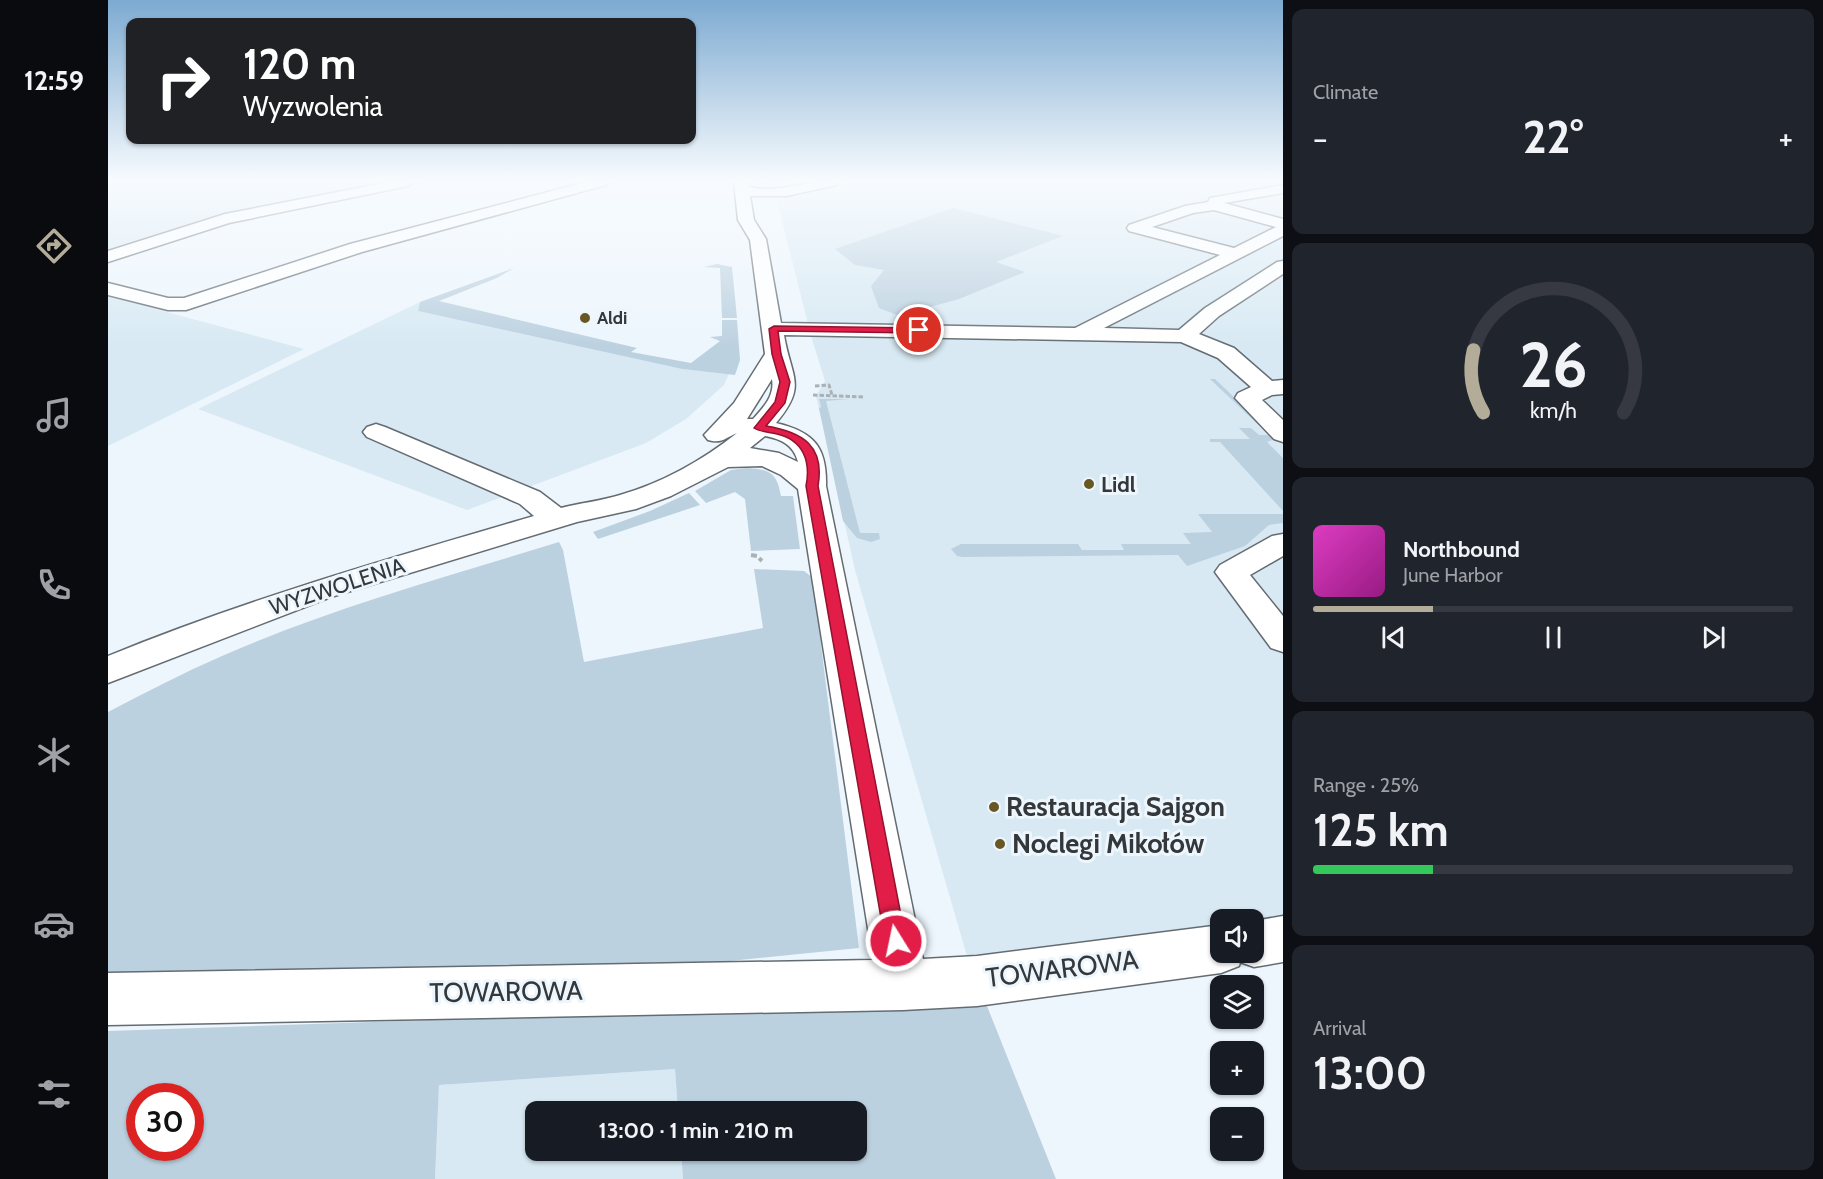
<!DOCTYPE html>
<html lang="en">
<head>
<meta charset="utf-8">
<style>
	body { margin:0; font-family:Cabin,sans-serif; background:#20242c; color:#f1f3f6; height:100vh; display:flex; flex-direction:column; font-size:22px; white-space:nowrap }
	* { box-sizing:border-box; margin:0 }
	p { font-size:20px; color:#9ea1a6 }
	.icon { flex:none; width:33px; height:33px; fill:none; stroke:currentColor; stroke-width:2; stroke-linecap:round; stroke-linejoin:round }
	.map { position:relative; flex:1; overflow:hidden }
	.drawer { display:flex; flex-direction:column; gap:9px; padding:9px; background:#0d0f14; width:540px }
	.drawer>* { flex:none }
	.banner { position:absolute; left:18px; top:18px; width:570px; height:126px; border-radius:12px; box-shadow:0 2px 4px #0004; background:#202124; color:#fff; overflow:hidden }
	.tools { position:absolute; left:1102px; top:909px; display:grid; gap:12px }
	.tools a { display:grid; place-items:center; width:54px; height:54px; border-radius:12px; background:#171b24; box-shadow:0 2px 4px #0004; font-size:30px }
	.speed { position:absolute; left:18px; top:1083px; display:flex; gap:12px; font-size:30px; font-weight:700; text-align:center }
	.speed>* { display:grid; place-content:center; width:78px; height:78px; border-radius:50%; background:#171b24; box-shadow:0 2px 4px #0004; line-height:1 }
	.speed .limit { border:9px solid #d22; background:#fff; color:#111 }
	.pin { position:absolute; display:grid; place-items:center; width:51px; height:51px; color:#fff; margin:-26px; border:3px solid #fff; border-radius:50%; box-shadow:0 2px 6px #0007 }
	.me { position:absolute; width:66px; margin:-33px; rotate:350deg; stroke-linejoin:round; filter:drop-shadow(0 0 4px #0008) }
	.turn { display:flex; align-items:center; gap:21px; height:126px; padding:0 18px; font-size:27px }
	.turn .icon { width:78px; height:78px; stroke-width:2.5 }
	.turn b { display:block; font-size:42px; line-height:51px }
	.big { font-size:45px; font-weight:700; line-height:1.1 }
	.drawer .card { flex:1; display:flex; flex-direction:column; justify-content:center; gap:9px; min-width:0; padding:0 21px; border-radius:12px; background:#20242c }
	.drawer .dial { align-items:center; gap:0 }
	.dial svg { height:156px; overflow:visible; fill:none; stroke:#363941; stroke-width:7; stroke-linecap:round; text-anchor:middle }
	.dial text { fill:#f1f3f6; stroke:none }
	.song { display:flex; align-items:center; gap:18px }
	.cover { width:72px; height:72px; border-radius:9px; background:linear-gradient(135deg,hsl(310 70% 55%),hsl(310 70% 35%)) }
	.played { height:6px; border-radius:3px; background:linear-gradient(90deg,#b3ac98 25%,#363941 25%) }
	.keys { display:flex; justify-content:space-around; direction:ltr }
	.heat { display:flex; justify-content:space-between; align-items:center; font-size:33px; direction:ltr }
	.charge { height:9px; border-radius:4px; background:linear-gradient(90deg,#34c759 25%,#363941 0) }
	.trip { position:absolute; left:417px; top:1101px; width:342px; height:60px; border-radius:12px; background:#171b24; box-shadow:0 2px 4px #0004; font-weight:700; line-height:60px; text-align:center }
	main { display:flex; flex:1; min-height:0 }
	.dock { display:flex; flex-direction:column; width:108px; justify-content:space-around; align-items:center; background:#090b0e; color:#9ea1a6 }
	.dock .icon { width:42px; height:42px }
	.dock .on { color:#b3ac98 }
	.dock b { font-size:27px; color:#f1f3f6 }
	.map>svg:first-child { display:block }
	.built { fill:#d8e9f3 }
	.green { fill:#bcd1e0; fill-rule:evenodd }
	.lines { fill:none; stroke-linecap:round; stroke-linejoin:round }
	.minor-casing { stroke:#646c72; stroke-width:3 }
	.path-far1 { stroke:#aab2b7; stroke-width:3; stroke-dasharray:4.5 2; stroke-linecap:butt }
	.path { stroke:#aab2b7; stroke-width:4; stroke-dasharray:6 3; stroke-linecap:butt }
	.minor { fill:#fff; fill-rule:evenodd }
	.route { fill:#e11d48; stroke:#92132f; stroke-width:1.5 }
	.poi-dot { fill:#685624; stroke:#edf6fd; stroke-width:2 }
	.labels { text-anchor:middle; stroke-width:6; stroke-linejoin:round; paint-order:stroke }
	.far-poi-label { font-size:18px; font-weight:bold; fill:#34383b; stroke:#edf6fd; text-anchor:start }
	.poi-label { font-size:22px; font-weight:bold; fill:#34383b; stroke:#edf6fd; text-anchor:start }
	.street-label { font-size:22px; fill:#34383b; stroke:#edf6fd }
	.near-poi-label { font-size:27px; font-weight:bold; fill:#34383b; stroke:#edf6fd; text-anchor:start }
	.near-street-label { font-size:27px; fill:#34383b; stroke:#edf6fd }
</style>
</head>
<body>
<main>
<nav class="dock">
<b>12:59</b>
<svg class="icon on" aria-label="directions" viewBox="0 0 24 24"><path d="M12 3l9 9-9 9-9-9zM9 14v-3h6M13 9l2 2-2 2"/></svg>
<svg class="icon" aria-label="music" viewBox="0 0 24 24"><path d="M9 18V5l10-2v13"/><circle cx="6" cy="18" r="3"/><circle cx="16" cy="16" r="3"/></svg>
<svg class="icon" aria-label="phone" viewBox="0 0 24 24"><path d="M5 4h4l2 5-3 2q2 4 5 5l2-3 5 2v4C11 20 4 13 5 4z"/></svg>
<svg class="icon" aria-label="climate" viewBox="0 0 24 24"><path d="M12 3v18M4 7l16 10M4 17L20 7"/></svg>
<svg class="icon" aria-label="car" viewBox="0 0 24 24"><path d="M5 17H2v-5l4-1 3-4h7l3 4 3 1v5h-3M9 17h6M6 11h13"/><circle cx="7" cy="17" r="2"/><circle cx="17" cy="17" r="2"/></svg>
<svg class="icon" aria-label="filters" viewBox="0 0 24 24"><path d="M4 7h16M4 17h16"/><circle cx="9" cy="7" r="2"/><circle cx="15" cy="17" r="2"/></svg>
</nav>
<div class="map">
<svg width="1175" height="1179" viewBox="0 0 1175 1179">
	<rect width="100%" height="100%" fill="#edf6fd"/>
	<g class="built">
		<polygon points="0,182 282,182 114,214 0,253"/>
		<polygon points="744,182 1175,182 1175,925 1146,929 1146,920 1113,920 1113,934 863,970 747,570 708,396 717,381 703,336 669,201"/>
		<polygon points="0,295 66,314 196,349 0,446"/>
		<polygon points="312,302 310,311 574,369 621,374 616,385 578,419 538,443 359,510 90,409"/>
		<polygon points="567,1069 570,1111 428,1112 428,1150 573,1151 575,1179 327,1179 331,1085"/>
	</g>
	<g class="green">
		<polygon points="845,208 955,236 888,262 917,272 851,299 822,307 789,315 771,308 763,286 776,270 747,265 727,249"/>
		<polygon points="609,264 624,267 629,318 614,318 612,268 596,267"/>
		<polygon points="406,268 389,278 331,301 529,348 523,352 583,363 612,341 602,337 614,336 614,320 629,320 632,360 627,375 574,369 310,311 312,302"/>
		<polygon points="1102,379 1107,379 1169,438 1159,442 1175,458 1175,511 1112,442 1102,442 1102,439 1142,439 1131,428 1143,428 1151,435 1161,435"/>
		<polygon points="711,399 741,399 718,401 752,533 771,533 772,539 763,542 749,538 735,521 711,408 713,407"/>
		<path d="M638 468C662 469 669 473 673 496H685L692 549 643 551 637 499 627 492 598 503 587 491 623 470Z"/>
		<polygon points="581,493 592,505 490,539 485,532 542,511"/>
		<polygon points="1090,514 1175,514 1175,523 1161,525 1137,546 1079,566 1070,555 854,557 849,556 843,549 853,544 970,544 974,550 1016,550 1013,544 1083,544 1075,533 1104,532"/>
		<path d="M451 542 455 550 476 662 655 628 646 569 696 571 709 581 713 645 751 948 493 974 0 982V712C38 692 75 673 114 656 223 608 338 577 451 542Z"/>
		<path d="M877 1001 948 1179H575L573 1151 748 1150V1112L570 1111 567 1069 331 1085 327 1179H0V1031ZM32 1096H82V1148H32Z"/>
	</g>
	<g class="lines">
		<g class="minor-casing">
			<g id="minor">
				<polygon points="281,182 307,182 300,186 121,223 0,262 0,251 117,214"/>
				<polygon points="478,182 500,182 498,185 254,252 78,310 60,310 0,295 0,283 60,298 76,298 242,244"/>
				<path d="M626 182H640L641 187C671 194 700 179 730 182L728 185 679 196H642L646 220 658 239 673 323 967 328 1112 255 1021 231 1019 228 1021 225 1077 206 1100 202 1102 198 1175 185V193L1116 203 1175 219V236L996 328 1071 330 1097 308 1169 262 1175 261V274L1111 316 1091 334 1126 348 1164 381 1175 380V394L1164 395 1154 400 1175 420V442L1166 439 1127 398 1130 393 1143 387 1110 358 1073 342 676 335C683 378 700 385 668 423 706 432 719 447 718 486L815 959 869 956 1113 925V952H1146V921L1175 916V962L1146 967 1132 962 1131 966 1113 973 869 1006 795 1010 0 1025V973L765 960 690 489 673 475 654 466 620 467 563 496 528 509 469 522 223 597 0 683V656C139 599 283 558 426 516L412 504 259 437 255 432 259 427 268 424 277 427 432 492 453 508C472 503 493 501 512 495 554 483 595 460 629 433 617 438 614 444 600 440L596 435 626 403 657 354 642 240 630 220ZM1106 210 1168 227 1126 248 1044 227 1085 213ZM664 379C667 396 655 408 645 419H639ZM657 436C673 439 686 445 690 462L671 453 642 448Z"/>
				<polygon points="1175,534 1175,556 1142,575 1175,616 1175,652 1163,648 1107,572 1112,565 1164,536"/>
			</g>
		</g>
		<g class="path-far1">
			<polyline points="707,386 721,385 724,395"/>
			<polyline points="705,395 756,397"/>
		</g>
		<polyline class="path" points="643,555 649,556 654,561"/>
		<use href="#minor" class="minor"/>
	</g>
	<linearGradient id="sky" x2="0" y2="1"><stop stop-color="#7daad1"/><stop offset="0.52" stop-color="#f7fbfe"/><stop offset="1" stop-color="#f7fbfe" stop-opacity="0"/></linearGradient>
	<rect width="1175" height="347" fill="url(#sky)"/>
	<path class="route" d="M666 326 811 328 815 330 811 333 670 331 673 354 682 382 677 403 658 426C695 432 717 446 710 486L798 941 795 948 788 951 780 948 777 941 698 486C703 461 695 440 669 434 661 432 652 432 646 428L667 402 672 382 664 354 661 329Z"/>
	<g class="poi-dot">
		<circle cx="477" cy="318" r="6"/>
		<circle cx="981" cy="484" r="6"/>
		<circle cx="886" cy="807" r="6"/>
		<circle cx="892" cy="844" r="6"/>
	</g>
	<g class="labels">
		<g class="far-poi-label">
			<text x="489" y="324">Aldi</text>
		</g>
		<g class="poi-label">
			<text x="993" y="492">Lidl</text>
		</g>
		<g class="street-label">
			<text transform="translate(229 586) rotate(-18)" y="8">WYZWOLENIA</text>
		</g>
		<g class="near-poi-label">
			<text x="898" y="816">Restauracja Sajgon</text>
			<text x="904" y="853">Noclegi Mikołów</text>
		</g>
		<g class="near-street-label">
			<text transform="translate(954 969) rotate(-7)" y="9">TOWAROWA</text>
			<text transform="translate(398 992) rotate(-1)" y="9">TOWAROWA</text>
		</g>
	</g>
</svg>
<div class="tools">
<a><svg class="icon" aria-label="sound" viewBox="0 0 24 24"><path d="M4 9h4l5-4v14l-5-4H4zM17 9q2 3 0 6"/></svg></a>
<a><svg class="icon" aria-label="layers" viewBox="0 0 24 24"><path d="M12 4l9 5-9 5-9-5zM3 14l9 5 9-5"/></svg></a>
<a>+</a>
<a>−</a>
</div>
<div class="speed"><div class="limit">30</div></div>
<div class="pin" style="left:811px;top:330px;background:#d93025"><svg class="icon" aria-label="arrive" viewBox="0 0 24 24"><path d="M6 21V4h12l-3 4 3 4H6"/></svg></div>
<svg class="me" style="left:788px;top:941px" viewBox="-20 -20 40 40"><circle r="17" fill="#e11d48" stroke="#fff" stroke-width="3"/><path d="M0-11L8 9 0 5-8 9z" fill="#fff"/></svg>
<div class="trip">13:00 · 1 min · 210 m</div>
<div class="banner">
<div class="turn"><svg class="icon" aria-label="right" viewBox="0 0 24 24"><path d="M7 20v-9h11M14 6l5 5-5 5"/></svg><div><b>120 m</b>Wyzwolenia</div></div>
</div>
</div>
<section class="drawer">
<div class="card"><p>Climate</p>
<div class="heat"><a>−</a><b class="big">22°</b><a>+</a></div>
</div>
<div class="card dial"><svg viewBox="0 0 100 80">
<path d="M14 69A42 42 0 1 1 86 69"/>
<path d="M14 69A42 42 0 0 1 9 37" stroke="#b3ac98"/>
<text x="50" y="56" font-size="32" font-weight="700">26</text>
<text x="50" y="72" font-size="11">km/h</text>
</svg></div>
<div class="card">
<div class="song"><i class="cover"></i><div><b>Northbound</b><p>June Harbor</p></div></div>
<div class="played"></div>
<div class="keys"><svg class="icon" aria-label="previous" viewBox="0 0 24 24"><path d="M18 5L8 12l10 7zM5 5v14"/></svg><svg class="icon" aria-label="pause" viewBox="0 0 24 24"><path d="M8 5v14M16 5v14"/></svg><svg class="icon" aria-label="next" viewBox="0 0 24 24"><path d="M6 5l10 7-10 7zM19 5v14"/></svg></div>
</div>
<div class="card"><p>Range · 25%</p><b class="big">125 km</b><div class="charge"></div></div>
<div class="card"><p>Arrival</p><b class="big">13:00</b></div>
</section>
</main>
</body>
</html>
